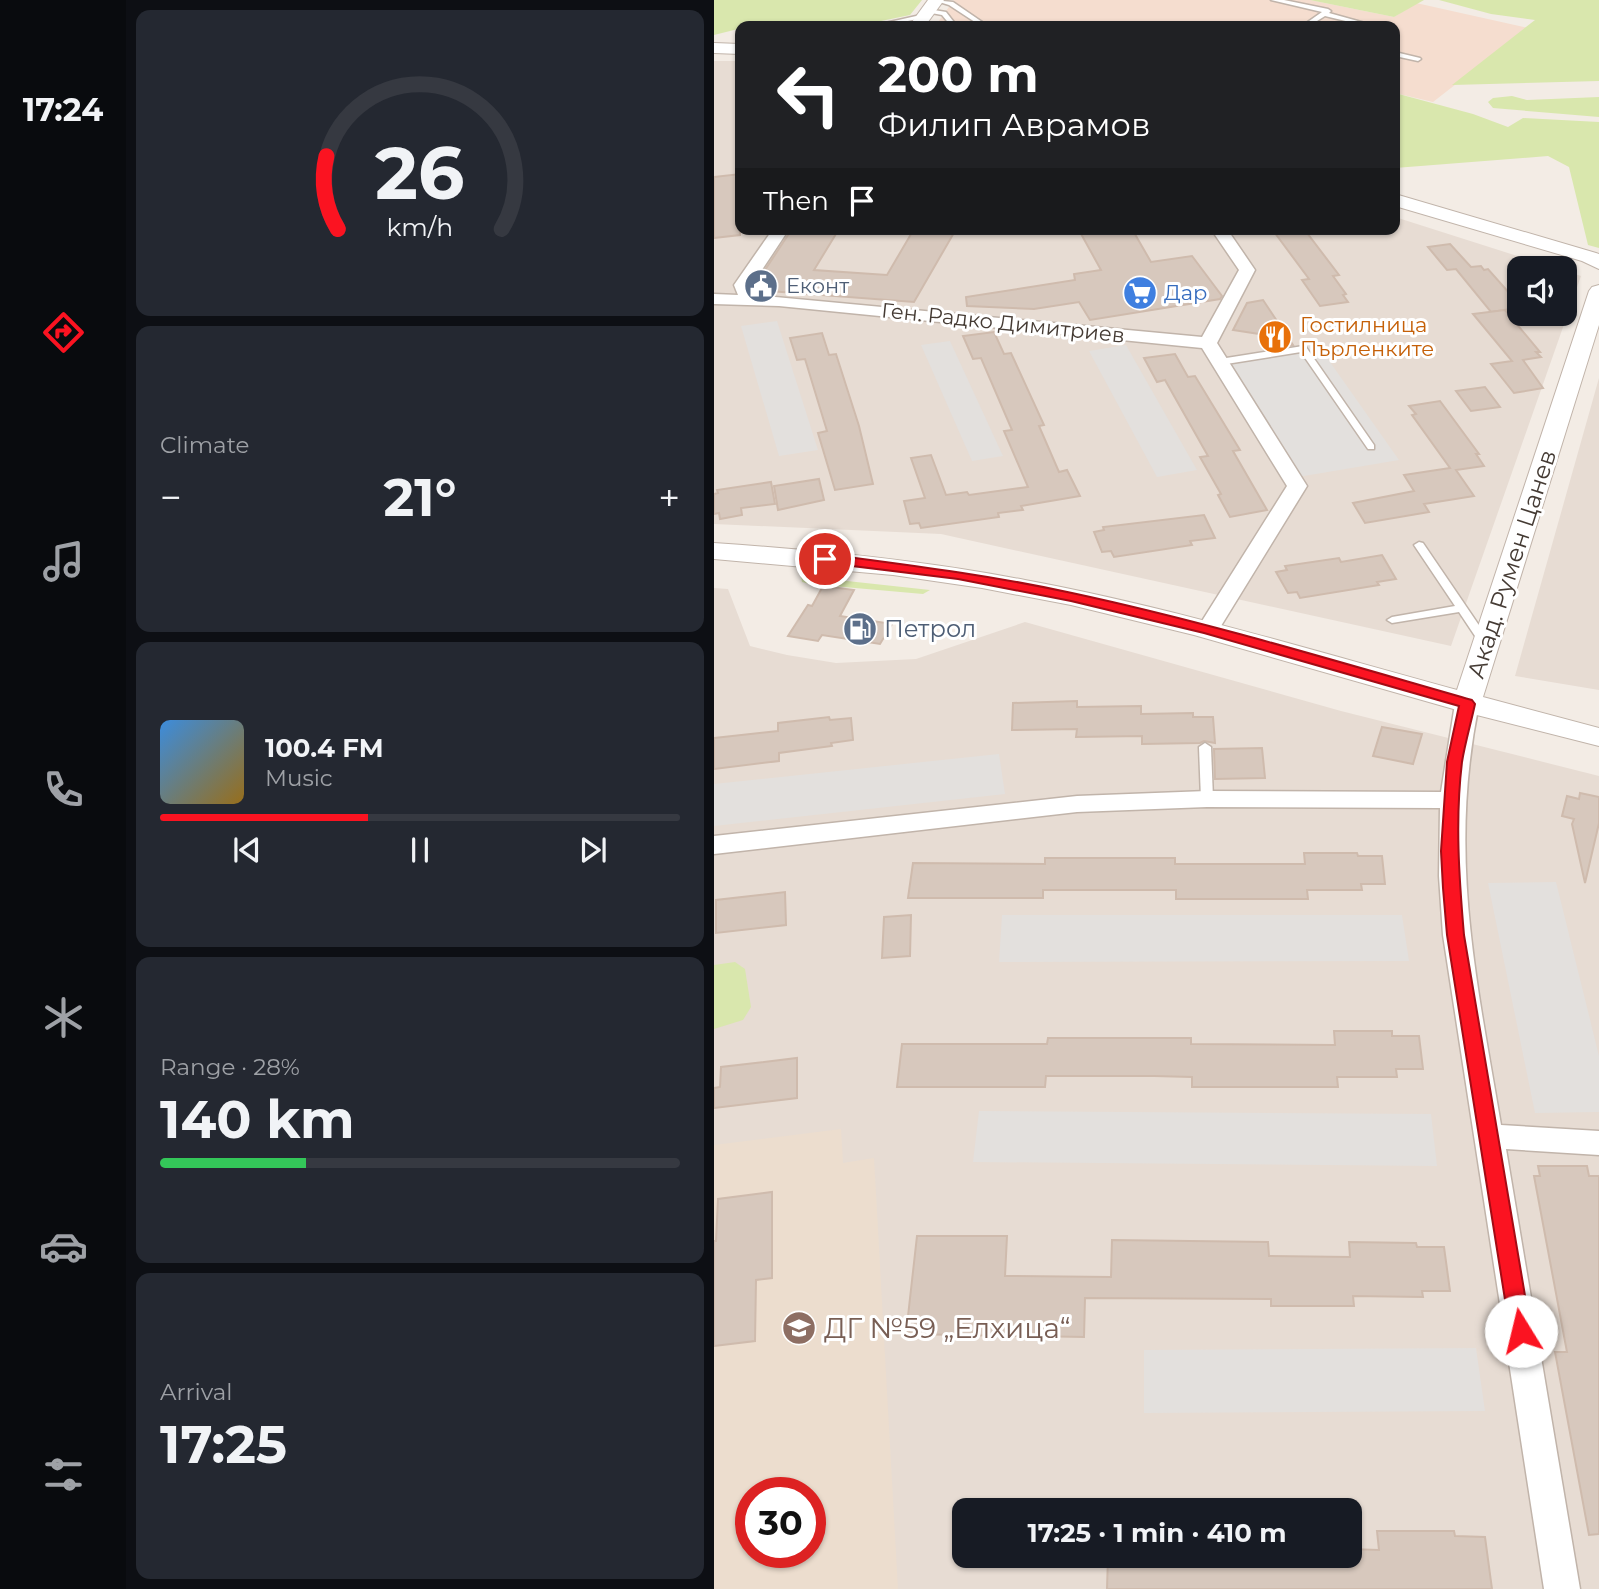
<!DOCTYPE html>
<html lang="en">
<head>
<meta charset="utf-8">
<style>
	body { margin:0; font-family:Montserrat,sans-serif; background:#242831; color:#f1f3f6; height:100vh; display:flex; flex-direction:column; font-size:26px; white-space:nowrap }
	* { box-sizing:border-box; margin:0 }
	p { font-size:23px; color:#9ea1a6 }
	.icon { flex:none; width:38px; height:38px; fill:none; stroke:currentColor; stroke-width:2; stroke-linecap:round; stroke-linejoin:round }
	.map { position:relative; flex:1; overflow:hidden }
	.drawer { display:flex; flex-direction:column; gap:10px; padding:10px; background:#0d0f14; width:588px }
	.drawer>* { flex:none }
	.hud { position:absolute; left:21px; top:21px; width:665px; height:214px; border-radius:14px; box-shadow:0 2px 5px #0004; background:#202124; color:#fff; overflow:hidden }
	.fabs { position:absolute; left:793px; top:256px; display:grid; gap:14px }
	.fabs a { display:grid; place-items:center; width:70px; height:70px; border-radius:14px; background:#171b24; box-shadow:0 2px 5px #0004; font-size:35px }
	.speed { position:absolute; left:21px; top:1477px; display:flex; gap:14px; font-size:35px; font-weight:700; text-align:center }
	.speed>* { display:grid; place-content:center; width:91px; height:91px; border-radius:50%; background:#171b24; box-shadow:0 2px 5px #0004; line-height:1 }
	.speed .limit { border:10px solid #d22; background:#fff; color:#111 }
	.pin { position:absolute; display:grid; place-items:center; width:60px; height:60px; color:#fff; margin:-30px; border:4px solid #fff; border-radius:50%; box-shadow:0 2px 7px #0007 }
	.me { position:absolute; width:77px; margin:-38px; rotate:351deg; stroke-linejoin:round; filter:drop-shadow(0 0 5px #0008) }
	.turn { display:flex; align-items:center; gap:24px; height:147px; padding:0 28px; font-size:32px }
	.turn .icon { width:91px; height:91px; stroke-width:2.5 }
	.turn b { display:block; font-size:49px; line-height:60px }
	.then { display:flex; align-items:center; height:66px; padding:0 28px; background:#0003; gap:14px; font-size:26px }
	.big { font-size:52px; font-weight:700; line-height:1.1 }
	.drawer .tile { flex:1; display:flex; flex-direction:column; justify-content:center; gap:10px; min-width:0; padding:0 24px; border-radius:14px; background:#242831 }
	.drawer .dial { align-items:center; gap:0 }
	.dial svg { height:182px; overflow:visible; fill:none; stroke:#363941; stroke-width:7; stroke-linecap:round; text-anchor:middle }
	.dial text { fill:#f1f3f6; stroke:none }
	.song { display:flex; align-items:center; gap:21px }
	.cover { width:84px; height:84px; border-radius:10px; background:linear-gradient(135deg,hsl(210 70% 55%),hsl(40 70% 35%)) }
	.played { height:7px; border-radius:4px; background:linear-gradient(90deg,#fb1321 40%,#363941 40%) }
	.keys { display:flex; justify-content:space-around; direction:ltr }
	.heat { display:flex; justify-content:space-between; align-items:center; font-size:38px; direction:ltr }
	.charge { height:10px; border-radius:5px; background:linear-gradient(90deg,#34c759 28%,#363941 0) }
	.trip { position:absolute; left:238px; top:1498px; width:410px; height:70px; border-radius:14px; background:#171b24; box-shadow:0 2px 5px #0004; font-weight:700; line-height:70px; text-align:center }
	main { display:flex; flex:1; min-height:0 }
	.tabs { display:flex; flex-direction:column; width:126px; justify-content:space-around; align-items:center; background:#090b0e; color:#9ea1a6 }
	.tabs .icon { width:49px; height:49px }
	.tabs .current { color:#fb1321 }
	.tabs b { font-size:32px; color:#f1f3f6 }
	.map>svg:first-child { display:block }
	.residential { fill:#e7dcd3; fill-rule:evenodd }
	.commercial { fill:#f5ddcf }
	.education { fill:#ecddce; fill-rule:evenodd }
	.green { fill:#d9e7ad }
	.parking { fill:#e3e0dd }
	.building { fill:#d7c8bd; stroke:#cfbbad; stroke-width:2 }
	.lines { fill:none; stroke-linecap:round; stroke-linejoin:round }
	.service-casing { stroke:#c1b4aa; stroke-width:3 }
	.minor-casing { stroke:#c1b4aa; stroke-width:3 }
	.tertiary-casing { stroke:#c1b4aa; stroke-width:2 }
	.service { fill:#fff; fill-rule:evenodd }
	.minor { fill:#fff; fill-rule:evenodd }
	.tertiary { fill:#fff; fill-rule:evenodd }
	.route { fill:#fb1321; stroke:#a30c15; stroke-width:2 }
	.labels { text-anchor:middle; stroke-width:6; stroke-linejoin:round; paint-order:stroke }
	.far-service-label { font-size:21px; fill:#4e5e75; stroke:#fff; text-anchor:start }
	.far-shop-label { font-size:21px; fill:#366cbe; stroke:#fff; text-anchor:start }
	.far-street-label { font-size:21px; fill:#453b34; stroke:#fff }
	.far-food-label { font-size:21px; fill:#c56008; stroke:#fff; text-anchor:start }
	.street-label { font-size:24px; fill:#453b34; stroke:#fff }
	.service-label { font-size:24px; fill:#4e5e75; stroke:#fff; text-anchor:start }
	.near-education-label { font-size:28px; fill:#785e54; stroke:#fff; text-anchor:start }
</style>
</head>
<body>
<main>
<nav class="tabs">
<b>17:24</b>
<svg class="icon current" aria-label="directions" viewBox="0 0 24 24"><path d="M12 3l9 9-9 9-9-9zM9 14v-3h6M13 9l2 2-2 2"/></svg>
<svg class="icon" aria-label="music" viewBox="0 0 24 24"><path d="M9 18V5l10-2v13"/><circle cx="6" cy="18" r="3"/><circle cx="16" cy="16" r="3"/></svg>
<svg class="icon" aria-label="phone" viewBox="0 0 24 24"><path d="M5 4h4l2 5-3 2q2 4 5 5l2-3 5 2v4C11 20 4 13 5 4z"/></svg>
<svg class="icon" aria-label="climate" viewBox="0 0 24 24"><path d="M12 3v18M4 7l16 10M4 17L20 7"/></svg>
<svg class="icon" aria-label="car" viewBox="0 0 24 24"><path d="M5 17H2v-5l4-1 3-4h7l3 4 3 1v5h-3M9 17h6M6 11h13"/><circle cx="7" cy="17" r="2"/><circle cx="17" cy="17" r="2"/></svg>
<svg class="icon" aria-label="filters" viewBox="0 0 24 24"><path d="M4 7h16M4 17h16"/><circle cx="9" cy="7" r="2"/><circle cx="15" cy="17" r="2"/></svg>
</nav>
<section class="drawer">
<div class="tile dial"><svg viewBox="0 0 100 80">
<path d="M14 69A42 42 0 1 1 86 69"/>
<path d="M14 69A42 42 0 0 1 9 37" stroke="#fb1321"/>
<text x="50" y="56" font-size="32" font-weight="700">26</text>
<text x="50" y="72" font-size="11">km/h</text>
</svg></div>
<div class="tile"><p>Climate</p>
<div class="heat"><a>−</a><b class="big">21°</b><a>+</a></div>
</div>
<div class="tile">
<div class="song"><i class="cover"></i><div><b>100.4 FM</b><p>Music</p></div></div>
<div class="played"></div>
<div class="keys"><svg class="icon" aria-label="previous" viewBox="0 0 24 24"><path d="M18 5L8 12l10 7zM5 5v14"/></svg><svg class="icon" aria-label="pause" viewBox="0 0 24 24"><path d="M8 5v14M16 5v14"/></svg><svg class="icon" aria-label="next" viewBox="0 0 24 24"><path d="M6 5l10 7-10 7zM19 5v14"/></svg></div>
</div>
<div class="tile"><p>Range · 28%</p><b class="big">140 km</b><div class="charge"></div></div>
<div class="tile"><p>Arrival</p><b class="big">17:25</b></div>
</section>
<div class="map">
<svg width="885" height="1589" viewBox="0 0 885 1589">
	<rect width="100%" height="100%" fill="#f3ece5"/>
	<g class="residential">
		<polygon points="0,61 26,61 26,229 681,229 681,217 841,268 805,268 805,313 850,313 851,271 867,276 737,646 227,534 0,524"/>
		<polygon points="885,378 885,690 801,676"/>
		<path d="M0 588 14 589 36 646 73 655 122 663 202 659 311 622 627 711 885 776V1589H0ZM37 1493H96V1552H37ZM250 1510H635V1556H250Z"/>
	</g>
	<polygon class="commercial" points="240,0 596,0 680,17 702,3 814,28 719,102 681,93 681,26 221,26"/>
	<path class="education" d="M127 1129 129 1163 160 1158 184 1589H0V1145ZM37 1493H96V1552H37Z"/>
	<g class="green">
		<polygon points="0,0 208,0 196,15 143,26 36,26 0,35"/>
		<polygon points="596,0 710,0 680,17"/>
		<polygon points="725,0 885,0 885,81 738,85 821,20 777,14"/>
		<polygon points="681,93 759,114 794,127 809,118 885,122 885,248 874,245 855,167 834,156 681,168"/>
		<polygon points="798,96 813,100 885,97 885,117 779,108 774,102 779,98"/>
		<polygon points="87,576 216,590 209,594 96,584 88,582"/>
		<polygon points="21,962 31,969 37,1007 29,1020 0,1029 0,965"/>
	</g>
	<g class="parking">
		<polygon points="63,321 104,450 65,456 27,326"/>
		<polygon points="236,341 289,456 258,461 207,345"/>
		<polygon points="412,345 483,470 443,477 375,351"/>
		<polygon points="604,345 685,460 578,478 504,359"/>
		<polygon points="285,754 291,794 0,826 0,784"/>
		<polygon points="842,882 885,1056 885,1112 821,1113 774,883"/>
		<polygon points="288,915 688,915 695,961 285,962"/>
		<polygon points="265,1111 717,1114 723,1166 259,1162"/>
		<polygon points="762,1348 771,1411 430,1413 430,1350"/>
	</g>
	<g class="building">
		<polygon points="26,174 26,235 0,238 0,177"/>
		<polygon points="78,229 125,229 100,270 173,275 200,229 241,231 200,302 42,290 41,285"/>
		<polygon points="386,229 418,229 437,262 478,256 508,296 506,299 376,320 365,302 320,309 253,306 252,297 361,280 360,274 387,270 366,232"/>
		<polygon points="558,229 590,229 625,275 619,276 632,294 629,295 634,302 606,306 588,280 595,279"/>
		<polygon points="736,244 757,267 767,266 770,270 774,269 804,303 800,304 803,308 777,312 742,269 733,270 714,247"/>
		<polygon points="549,300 579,345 555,349 545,334 519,330 533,303"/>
		<polygon points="791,310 826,352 822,352 827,357 809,360 829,388 800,393 777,364 798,361 759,314"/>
		<polygon points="280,332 290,354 297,353 330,425 325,426 345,472 353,470 366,496 307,506 309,510 284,513 285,517 207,528 205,523 196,524 190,501 211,498 197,458 217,455 232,495 253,492 255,495 314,487 290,431 298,430 267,358 259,359 249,336"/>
		<polygon points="108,333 115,355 122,354 145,426 159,484 121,490 104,433 113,431 91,359 83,360 76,338"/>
		<polygon points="461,354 474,377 481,376 526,450 519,451 553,510 516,517 504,495 507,494 486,457 494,456 451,380 443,382 430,358"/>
		<polygon points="771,387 786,407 757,411 742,391"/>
		<polygon points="726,401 765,454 762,454 770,466 742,470 760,496 710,504 715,512 651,523 639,503 700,491 690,475 736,468 698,415 702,414 695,406"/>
		<polygon points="105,479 110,500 64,510 60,486"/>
		<polygon points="57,482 61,504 27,508 28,515 6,519 5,513 0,514 0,494 4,493 3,490"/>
		<polygon points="490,515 501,538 476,541 478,545 400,557 397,551 388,552 380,532 390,530 389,527"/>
		<polygon points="668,555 682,579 663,582 665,585 586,598 583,592 574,593 562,572 573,570 571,566 625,558 627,562"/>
		<polygon points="109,586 140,590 126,616 178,624 166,644 108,635 104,641 74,636 94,605 98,606"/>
		<polygon points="363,701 363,707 427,706 427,714 479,713 479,717 499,717 501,743 490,741 486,743 428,744 428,736 362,737 363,729 298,730 299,703"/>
		<polygon points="115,717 116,720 137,718 139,740 117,743 118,746 65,753 65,761 0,769 0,738 64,731 64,723"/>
		<polygon points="668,727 708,734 699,764 659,756"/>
		<polygon points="548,748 551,778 501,779 500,749"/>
		<polygon points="866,793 885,797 885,823 871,883 858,824 860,819 848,816 853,796 865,799"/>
		<polygon points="590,853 643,853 644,856 668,856 671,884 647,884 648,890 593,890 594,899 462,899 462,890 329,890 329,898 194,898 199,863 331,864 331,858 461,858 461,864 591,864"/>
		<polygon points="71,892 72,925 2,933 2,900"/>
		<polygon points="197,915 196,956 168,958 170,917"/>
		<polygon points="620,1031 678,1031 678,1036 705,1036 709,1069 682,1069 683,1077 623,1077 624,1087 478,1087 478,1077 440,1076 332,1076 331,1087 183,1087 188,1044 333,1044 334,1038 477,1038 477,1044 621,1045"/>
		<polygon points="83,1058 83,1098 0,1108 0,1088 6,1087 7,1067"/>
		<polygon points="824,1166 873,1166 875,1176 885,1176 885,1534 875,1535 841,1352 853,1352 820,1176 826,1176"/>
		<polygon points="58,1192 58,1278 42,1280 41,1341 0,1346 0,1241 2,1241 4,1199"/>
		<polygon points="203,1236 293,1236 291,1276 397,1277 398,1240 554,1242 555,1256 636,1257 635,1242 702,1243 703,1247 730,1247 736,1291 708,1291 709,1297 639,1296 640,1306 557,1306 557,1299 371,1298 370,1337 192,1334"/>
		<polygon points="663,1531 740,1531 741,1536 771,1537 778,1589 393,1589 394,1556 635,1556 635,1549 665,1550"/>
	</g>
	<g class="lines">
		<g class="service-casing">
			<g id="service">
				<polygon points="219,0 239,2 274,26 267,26 235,5"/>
				<polygon points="557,0 570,0 614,9 617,11 615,13 651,23 648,25 611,16 595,26 588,26 608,12"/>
				<polygon points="214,9 232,12 243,26 237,26 228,15 212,12 211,11"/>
				<polygon points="211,14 213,15 213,17 170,26 158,26"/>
				<polygon points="681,52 706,58 707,59 704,61 681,56"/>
				<polygon points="589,346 592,347 660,445 660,449 654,449 587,352 506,365 501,362 506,359"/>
				<polygon points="705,542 709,543 777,643 775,645 767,645 745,612 678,623 673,620 678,617 741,606 700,545"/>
				<polygon points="491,743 497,747 499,799 493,803 487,799 485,747"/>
			</g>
		</g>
		<g class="minor-casing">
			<g id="minor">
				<polygon points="59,229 75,229 38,285 41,295 488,337 525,270 497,229 513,229 541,270 503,343 593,486 502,634 486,634 483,629 573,486 488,348 65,306 0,304 0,294 24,295 20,285"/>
				<path d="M753 697 761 699 765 704C734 855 762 977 787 1125L885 1131V1155L792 1149 866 1589H830L729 935 725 876 726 808 493 807 363 812 0 854V836L363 796 493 791 727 792 741 704 745 699Z"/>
			</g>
		</g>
		<g class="tertiary-casing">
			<g id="tertiary">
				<polygon points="214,0 230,0 211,26 195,26"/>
				<polygon points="0,43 26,44 26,54 0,53"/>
				<polygon points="681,194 882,253 885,254 885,269 868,261 681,206"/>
				<path d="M885 285V325L769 697 885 728V746L743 710 480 635 357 605 268 588 179 575 0 559V543C104 550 208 560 311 580 457 607 600 651 743 690L875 291 878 287Z"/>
			</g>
		</g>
		<use href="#service" class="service"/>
		<use href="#minor" class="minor"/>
		<use href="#tertiary" class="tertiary"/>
	</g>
	<path class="route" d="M111 554C194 565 276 575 358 593 493 622 625 662 758 700L761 704C757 723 751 743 748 762 741 820 745 877 750 935L817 1331 814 1337 807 1340 799 1337 796 1331 733 935 729 888 727 851 733 762 745 706 490 633 357 601 244 579 106 562V556Z"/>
	<defs>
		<g id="civic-disc" transform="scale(1.75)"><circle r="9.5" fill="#5c6f8a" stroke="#fff"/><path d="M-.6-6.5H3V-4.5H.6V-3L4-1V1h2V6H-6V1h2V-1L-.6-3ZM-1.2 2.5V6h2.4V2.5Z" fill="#fff"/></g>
		<g id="supermarket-disc" transform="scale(1.75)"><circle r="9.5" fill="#3f7fe0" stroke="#fff"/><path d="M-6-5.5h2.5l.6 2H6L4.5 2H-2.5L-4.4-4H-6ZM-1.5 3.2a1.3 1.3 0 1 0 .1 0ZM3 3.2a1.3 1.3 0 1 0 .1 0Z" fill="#fff"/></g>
		<g id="restaurant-disc" transform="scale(1.75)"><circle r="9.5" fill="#e8710a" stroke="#fff"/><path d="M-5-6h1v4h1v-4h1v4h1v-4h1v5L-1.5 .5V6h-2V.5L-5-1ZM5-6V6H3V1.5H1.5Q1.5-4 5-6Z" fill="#fff"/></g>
		<g id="fuel-disc" transform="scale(1.75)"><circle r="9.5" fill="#5c6f8a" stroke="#fff"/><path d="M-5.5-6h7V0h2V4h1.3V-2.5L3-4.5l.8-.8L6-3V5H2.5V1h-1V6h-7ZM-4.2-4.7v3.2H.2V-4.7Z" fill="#fff"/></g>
		<g id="school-disc" transform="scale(1.75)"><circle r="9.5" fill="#8d6e63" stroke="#fff"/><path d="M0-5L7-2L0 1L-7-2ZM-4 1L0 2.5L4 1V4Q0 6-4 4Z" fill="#fff"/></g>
	</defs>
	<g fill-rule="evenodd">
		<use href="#civic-disc" x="47" y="286"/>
		<use href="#supermarket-disc" x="426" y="293"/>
		<use href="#restaurant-disc" x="561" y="337"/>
		<use href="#fuel-disc" x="146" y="629"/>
		<use href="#school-disc" x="85" y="1328"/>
	</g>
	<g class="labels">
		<g class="far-service-label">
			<text x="72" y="293">Еконт</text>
		</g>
		<g class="far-shop-label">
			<text x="450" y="300">Дар</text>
		</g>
		<g class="far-street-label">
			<text transform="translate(289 323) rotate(6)" y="7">Ген. Радко Димитриев</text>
		</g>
		<g class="far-food-label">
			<text x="586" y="332">Гостилница<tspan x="586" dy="24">Пърленките</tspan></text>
		</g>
		<g class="street-label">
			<text transform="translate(798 564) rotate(-72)" y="8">Акад. Румен Цанев</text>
		</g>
		<g class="service-label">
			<text x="170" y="637">Петрол</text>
		</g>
		<g class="near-education-label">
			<text x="110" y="1338">ДГ №59 „Елхица“</text>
		</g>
	</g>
</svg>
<div class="fabs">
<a><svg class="icon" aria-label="sound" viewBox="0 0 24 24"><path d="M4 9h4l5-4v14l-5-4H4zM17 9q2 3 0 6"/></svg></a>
</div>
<div class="speed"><div class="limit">30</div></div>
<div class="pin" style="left:111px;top:559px;background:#d93025"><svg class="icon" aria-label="arrive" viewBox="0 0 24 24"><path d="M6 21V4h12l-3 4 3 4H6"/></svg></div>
<svg class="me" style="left:807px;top:1331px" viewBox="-20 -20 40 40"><circle r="19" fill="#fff"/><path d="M0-13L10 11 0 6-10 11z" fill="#fb1321"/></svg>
<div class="trip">17:25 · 1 min · 410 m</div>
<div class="hud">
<div class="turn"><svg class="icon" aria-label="left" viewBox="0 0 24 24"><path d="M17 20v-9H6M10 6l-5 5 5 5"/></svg><div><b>200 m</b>Филип Аврамов</div></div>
<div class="then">Then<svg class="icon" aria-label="arrive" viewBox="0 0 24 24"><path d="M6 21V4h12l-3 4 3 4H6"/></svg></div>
</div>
</div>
</main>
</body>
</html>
